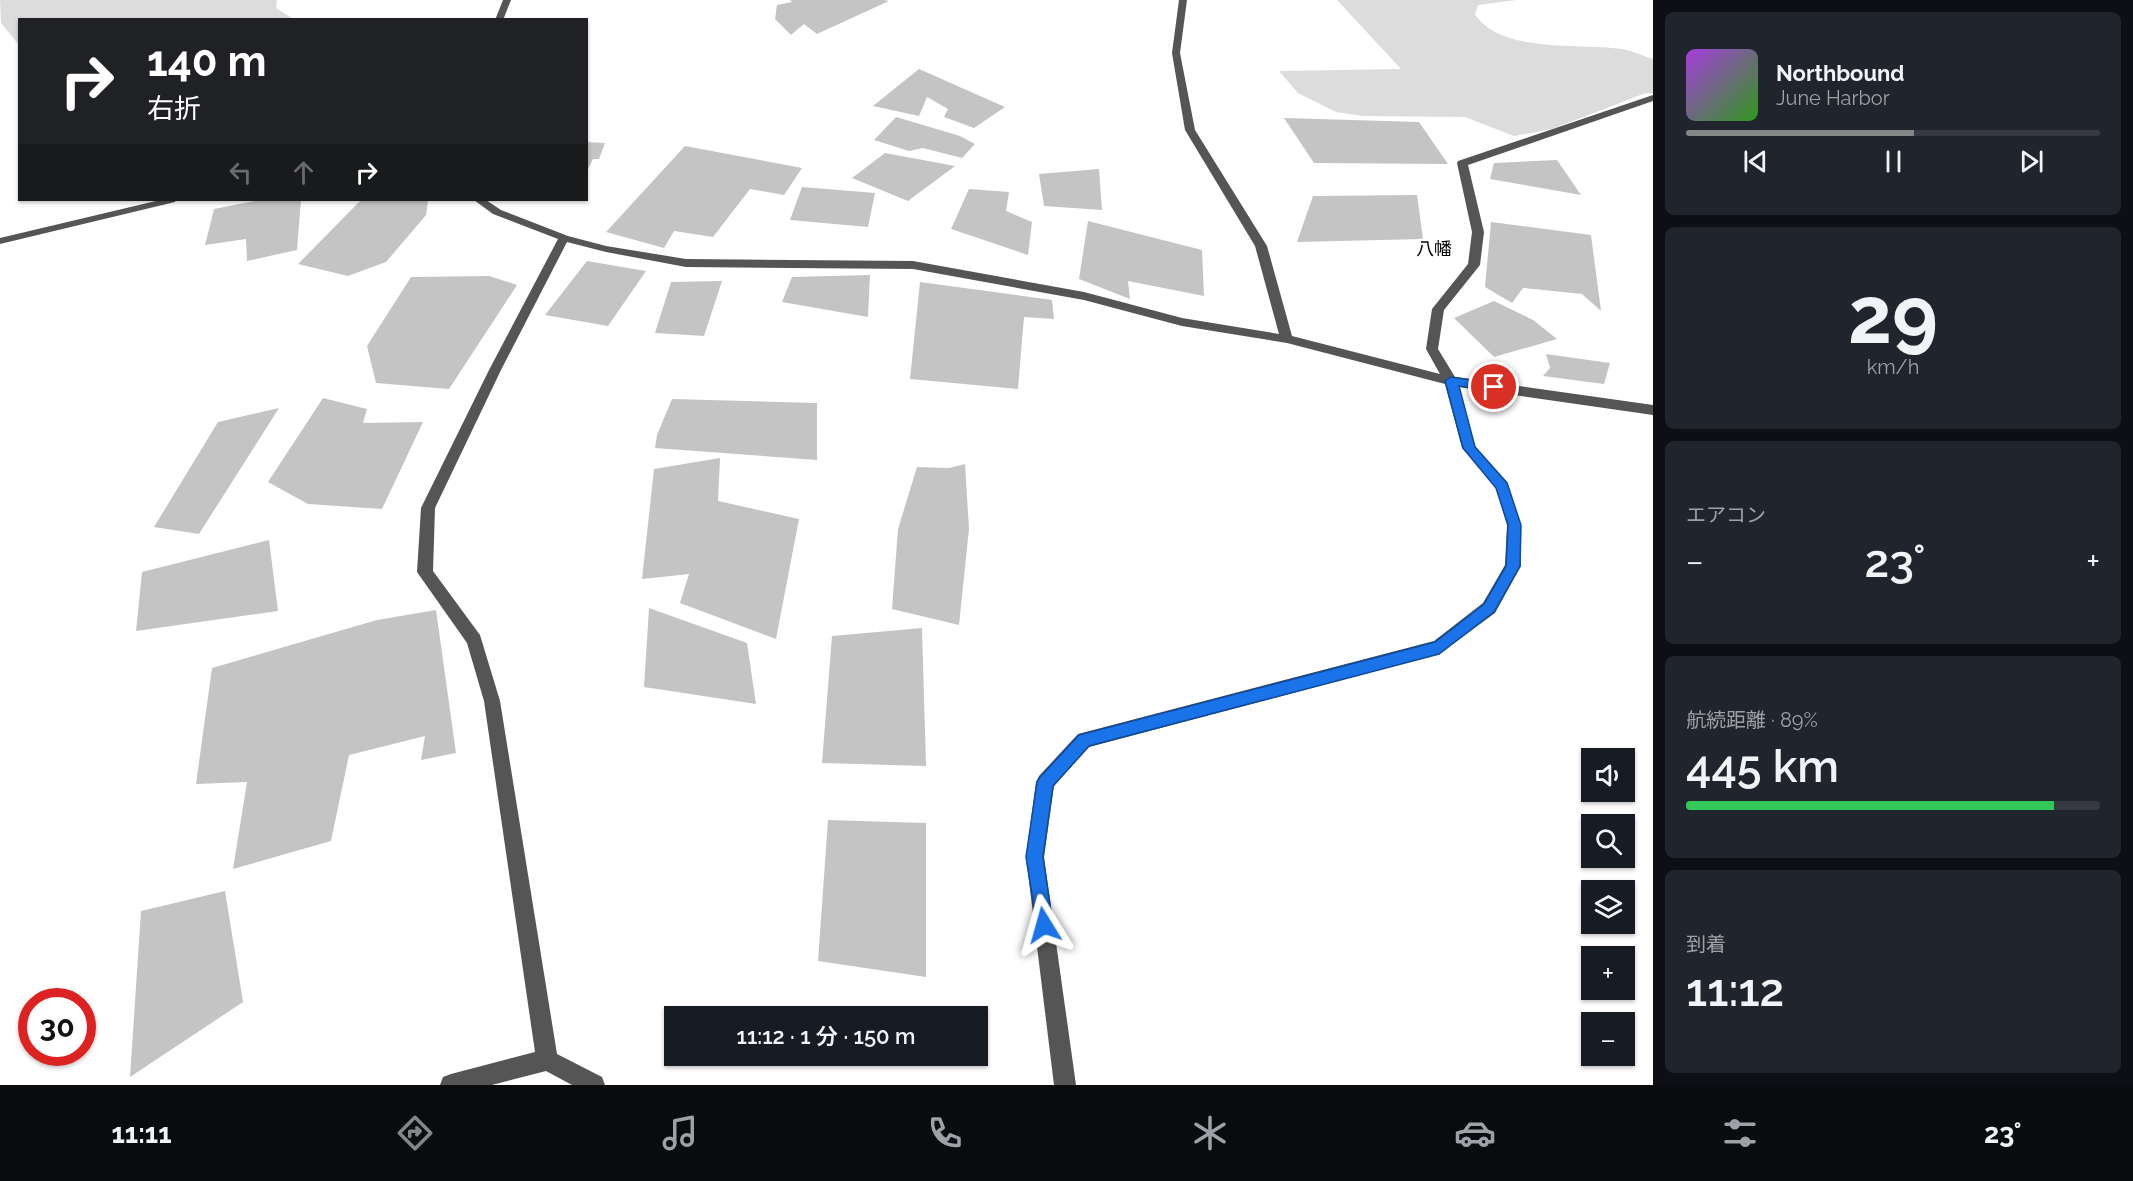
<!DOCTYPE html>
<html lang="ja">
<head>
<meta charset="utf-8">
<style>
	body { margin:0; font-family:Raleway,"Noto Sans JP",sans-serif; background:#20242c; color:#f1f3f6; height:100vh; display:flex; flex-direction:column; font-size:22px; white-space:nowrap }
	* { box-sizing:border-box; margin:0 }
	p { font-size:20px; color:#9ea1a6 }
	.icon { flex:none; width:33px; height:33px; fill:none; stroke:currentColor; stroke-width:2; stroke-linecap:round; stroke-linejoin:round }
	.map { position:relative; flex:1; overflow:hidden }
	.sheet { display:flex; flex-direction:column; gap:12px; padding:12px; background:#0d0f14; width:480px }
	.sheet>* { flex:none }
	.guide { position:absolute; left:18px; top:18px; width:570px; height:183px; border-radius:0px; box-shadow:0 2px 4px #0004; background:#202124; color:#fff; overflow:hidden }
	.tools { position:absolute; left:1581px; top:748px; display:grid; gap:12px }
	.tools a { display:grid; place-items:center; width:54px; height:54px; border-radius:0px; background:#171b24; box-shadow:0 2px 4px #0004; font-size:30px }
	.speed { position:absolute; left:18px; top:988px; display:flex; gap:12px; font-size:30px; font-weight:700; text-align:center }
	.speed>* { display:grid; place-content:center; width:78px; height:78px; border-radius:50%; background:#171b24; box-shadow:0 2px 4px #0004; line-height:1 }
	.speed .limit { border:9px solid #d22; background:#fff; color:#111 }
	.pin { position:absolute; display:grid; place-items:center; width:51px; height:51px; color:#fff; margin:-26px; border:3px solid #fff; border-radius:50%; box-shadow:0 2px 6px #0007 }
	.me { position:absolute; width:66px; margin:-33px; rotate:352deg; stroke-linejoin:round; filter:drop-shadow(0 0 4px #0008) }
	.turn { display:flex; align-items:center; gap:21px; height:126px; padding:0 30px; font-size:27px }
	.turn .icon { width:78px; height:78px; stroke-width:2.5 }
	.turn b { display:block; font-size:42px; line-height:51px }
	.lanes { display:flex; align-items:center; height:57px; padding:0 30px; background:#0003; justify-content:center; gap:30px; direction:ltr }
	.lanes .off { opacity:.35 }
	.big { font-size:45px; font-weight:600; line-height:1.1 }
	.sheet .widget { flex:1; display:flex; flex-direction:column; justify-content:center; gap:9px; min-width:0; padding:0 21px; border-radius:9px; background:#20242c }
	.sheet .dial { align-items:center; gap:0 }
	.dial b { font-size:78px; line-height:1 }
	.song { display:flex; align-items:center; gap:18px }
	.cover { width:72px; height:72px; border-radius:9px; background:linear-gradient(135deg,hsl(280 70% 55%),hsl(110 70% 35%)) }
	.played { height:6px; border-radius:3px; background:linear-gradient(90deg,#858687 55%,#363941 55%) }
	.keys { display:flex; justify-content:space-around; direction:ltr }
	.heat { display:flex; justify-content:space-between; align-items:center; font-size:33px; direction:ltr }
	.charge { height:9px; border-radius:4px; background:linear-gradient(90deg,#34c759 89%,#363941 0) }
	.trip { position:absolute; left:664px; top:1006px; width:324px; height:60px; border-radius:0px; background:#171b24; box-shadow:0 2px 4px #0004; font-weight:600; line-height:60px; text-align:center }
	.menu { display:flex; height:96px; justify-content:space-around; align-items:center; background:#090b0e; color:#9ea1a6 }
	.menu .icon { width:42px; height:42px }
	.menu .on { color:#858687 }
	.menu b { font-size:27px; color:#f1f3f6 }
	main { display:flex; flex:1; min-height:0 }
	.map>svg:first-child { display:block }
	.green { fill:#dcdcdc }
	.building { fill:#c4c4c4 }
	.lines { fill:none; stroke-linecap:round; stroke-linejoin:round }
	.minor { fill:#555; fill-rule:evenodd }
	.route { fill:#1a73e8; stroke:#114b97; stroke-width:1.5 }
	.labels { text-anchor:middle; stroke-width:5; stroke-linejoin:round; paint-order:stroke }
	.far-quarter-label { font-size:18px; fill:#000; stroke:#fff }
</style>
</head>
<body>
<main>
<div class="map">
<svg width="1653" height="1085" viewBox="0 0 1653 1085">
	<rect width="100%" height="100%" fill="#fff"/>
	<g class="green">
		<polygon points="0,0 277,0 276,8 293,19 20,20 19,45 1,23"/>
		<path d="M1337 0H1517L1478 5 1475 14C1500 54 1582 43 1622 49 1633 51 1643 56 1653 59V93L1643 94 1552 129 1514 136 1465 117 1363 116 1336 112 1298 93 1279 71 1401 69Z"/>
	</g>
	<g class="building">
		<polygon points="790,0 884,0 889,1 817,34 804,24 791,35 775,19 777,5 792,2"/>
		<polygon points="919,69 1005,107 974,128 944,117 948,109 927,97 919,116 873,106"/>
		<polygon points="896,117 960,136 975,144 962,158 923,148 909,151 874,140"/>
		<polygon points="1284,118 1419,122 1448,164 1314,163"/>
		<polygon points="586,142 605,143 599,159 593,159 586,173"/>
		<polygon points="685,146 802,168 784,195 750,189 713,237 674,231 664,248 606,232"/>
		<polygon points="885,153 955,166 908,201 852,178"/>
		<polygon points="1557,160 1581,195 1490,179 1494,163"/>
		<polygon points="1099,169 1102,210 1044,206 1039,174"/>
		<polygon points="802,187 875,193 868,227 790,220"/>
		<polygon points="969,189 1009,192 1006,211 1032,222 1028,255 951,229"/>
		<polygon points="1417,195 1423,239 1297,242 1313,196"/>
		<polygon points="260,200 301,200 297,250 247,261 246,239 205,245 214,209"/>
		<polygon points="361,200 424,200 428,201 426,215 386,262 348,276 298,264"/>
		<polygon points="1088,221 1202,250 1204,296 1128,281 1130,299 1079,279"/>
		<polygon points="1491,222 1591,235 1601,311 1582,294 1523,288 1512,303 1485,287"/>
		<polygon points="587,261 646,271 608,326 545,315"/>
		<polygon points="870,275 868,317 782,302 792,277"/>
		<polygon points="489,276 517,285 449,389 376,383 367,346 411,277"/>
		<polygon points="722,281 704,336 655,333 671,282"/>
		<polygon points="920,282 1052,300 1054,319 1024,317 1018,389 910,379"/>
		<polygon points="1494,301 1533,320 1557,339 1494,357 1454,318"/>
		<polygon points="1546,354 1610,363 1604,384 1543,376 1550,368"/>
		<polygon points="323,398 367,409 363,423 423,422 382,509 308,504 268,482"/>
		<polygon points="672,399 817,403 817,460 655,448 657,435"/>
		<polygon points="279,408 199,534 154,527 218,422"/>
		<polygon points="720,458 718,501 799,519 776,639 680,603 689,574 642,579 654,469"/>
		<polygon points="965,464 969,529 959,625 892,609 898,529 917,467 949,468"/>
		<polygon points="269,540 278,611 136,631 142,572"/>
		<polygon points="649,608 747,643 756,704 644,687"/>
		<polygon points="436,610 456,753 421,760 425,736 349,755 331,841 233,869 247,782 196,784 212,668 377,620"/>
		<polygon points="922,628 926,766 822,763 832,636"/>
		<polygon points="828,820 926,823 926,977 818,961"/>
		<polygon points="225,891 243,1002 130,1077 141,911"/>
	</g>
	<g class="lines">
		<g class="minor">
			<polygon points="503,0 511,0 503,20 495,20"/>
			<polygon points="1179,0 1187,0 1180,53 1195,130 1267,246 1292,336 1440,374 1426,349 1432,309 1468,264 1472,232 1457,163 1458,161 1653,95 1653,101 1468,165 1484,232 1480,265 1444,310 1438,349 1455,377 1653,405 1653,415 1459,387 1475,446 1507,482 1521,525 1521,566 1495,613 1439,654 1089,747 1054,786 1044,857 1076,1085 1054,1085 1026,857 1036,782 1039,776 1078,734 1434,641 1483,603 1505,565 1507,525 1496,488 1462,448 1445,384 1287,343 1182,326 1084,300 913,269 686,267 606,252 567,242 501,370 435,508 433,571 480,635 500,701 557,1054 602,1077 605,1085 572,1085 546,1071 492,1085 440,1085 443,1077 451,1074 535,1052 484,701 467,643 417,572 421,508 489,370 558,239 493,214 474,200 486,200 501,210 568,236 606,246 686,259 913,261 1084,292 1182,318 1279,334 1255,246 1185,130 1172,53"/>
			<polygon points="160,200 176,200 175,202 0,244 0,238"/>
		</g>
	</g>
	<polygon class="route" points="1451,377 1494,383 1500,387 1494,392 1459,386 1475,447 1507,483 1521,525 1520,566 1494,612 1439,654 1089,746 1053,786 1043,857 1053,925 1050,932 1044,934 1038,932 1026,857 1037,782 1040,777 1079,735 1435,642 1484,604 1506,566 1508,525 1496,488 1463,448 1445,381"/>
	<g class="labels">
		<g class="far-quarter-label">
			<text x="1434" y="255">八幡</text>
		</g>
	</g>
</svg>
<div class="tools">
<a><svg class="icon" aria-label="sound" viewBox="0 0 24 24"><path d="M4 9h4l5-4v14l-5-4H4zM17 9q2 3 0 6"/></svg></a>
<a><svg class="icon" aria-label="search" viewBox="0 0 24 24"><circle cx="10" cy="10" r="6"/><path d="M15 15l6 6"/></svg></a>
<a><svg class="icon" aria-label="layers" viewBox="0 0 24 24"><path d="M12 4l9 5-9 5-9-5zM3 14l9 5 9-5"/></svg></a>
<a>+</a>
<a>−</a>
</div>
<div class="speed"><div class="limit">30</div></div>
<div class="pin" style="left:1494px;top:387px;background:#d93025"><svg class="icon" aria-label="arrive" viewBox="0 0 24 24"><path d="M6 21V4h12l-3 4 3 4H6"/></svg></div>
<svg class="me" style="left:1044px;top:925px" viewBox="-20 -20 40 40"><path d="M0-17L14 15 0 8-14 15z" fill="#1a73e8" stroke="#fff" stroke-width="4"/></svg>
<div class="trip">11:12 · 1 分 · 150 m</div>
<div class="guide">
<div class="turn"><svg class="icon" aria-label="right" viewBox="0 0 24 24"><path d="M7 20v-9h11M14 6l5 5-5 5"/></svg><div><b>140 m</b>右折</div></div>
<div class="lanes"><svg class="icon off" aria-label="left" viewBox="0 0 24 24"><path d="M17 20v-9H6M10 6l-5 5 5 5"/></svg><svg class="icon off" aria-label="ahead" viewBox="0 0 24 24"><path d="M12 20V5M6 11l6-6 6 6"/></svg><svg class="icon" aria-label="right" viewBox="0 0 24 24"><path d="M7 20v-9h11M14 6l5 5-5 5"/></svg></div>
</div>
</div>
<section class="sheet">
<div class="widget">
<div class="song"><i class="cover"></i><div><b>Northbound</b><p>June Harbor</p></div></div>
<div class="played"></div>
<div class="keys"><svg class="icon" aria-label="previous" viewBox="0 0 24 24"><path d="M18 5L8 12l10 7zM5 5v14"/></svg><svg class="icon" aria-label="pause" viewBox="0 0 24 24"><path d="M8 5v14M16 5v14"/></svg><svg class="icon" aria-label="next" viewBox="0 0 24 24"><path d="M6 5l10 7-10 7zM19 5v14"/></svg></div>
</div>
<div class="widget dial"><b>29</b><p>km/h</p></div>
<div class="widget"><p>エアコン</p>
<div class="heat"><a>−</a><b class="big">23°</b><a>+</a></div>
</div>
<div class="widget"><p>航続距離 · 89%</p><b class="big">445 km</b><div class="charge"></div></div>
<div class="widget"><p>到着</p><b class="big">11:12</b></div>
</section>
</main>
<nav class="menu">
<b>11:11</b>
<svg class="icon on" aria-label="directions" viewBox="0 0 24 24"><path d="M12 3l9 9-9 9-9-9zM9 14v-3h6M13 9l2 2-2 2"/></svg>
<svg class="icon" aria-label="music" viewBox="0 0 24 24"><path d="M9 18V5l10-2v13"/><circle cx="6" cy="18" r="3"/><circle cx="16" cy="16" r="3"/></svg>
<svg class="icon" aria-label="phone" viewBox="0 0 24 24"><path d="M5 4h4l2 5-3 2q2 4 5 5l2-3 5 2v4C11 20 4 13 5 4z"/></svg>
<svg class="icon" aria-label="climate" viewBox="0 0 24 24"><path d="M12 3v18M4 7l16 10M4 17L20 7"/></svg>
<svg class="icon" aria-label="car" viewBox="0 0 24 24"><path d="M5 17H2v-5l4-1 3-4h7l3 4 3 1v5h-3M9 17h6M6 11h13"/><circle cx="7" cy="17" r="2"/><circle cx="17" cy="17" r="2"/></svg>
<svg class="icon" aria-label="filters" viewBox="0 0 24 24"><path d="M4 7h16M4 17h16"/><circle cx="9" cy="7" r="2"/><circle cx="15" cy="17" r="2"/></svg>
<b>23°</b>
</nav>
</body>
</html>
